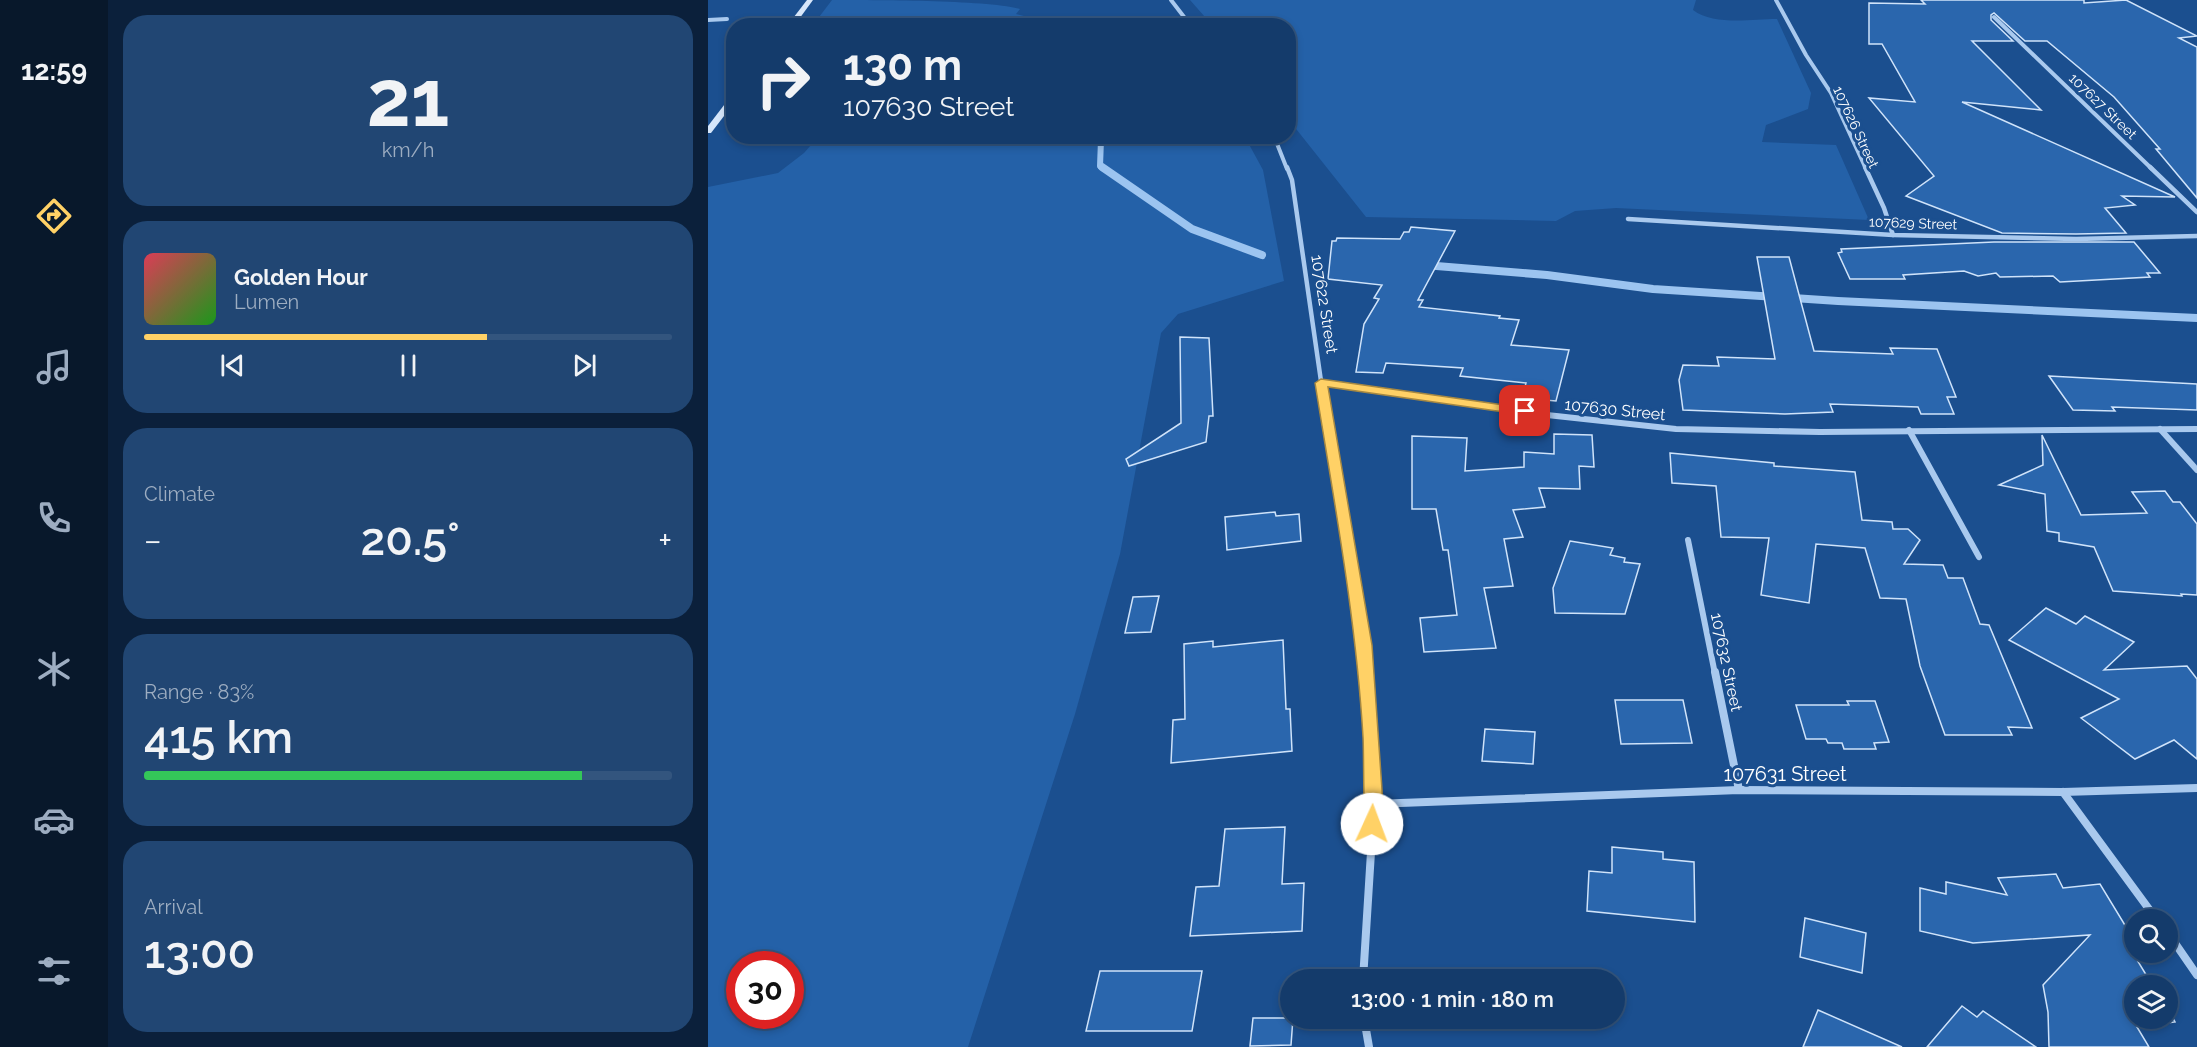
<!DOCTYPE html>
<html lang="en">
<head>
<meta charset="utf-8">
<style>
	body { margin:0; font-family:Raleway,sans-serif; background:#214673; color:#f1f3f6; height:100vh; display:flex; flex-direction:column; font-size:22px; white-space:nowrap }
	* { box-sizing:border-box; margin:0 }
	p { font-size:20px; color:#9dadc1 }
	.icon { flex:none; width:33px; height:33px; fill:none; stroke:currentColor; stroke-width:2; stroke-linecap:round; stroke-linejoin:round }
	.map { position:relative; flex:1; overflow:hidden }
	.panel { display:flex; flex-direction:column; gap:15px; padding:15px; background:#0b203b; width:600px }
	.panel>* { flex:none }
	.top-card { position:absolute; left:18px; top:18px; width:570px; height:126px; border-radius:24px; box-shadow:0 3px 9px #0003,0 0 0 2px #33557e; background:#143b6b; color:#f1f3f6; overflow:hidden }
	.controls { position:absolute; left:1416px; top:909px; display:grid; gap:12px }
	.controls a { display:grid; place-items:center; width:54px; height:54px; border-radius:50%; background:#143b6b; box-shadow:0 3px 9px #0003,0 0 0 2px #33557e; font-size:30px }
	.speed { position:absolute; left:18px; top:951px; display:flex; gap:12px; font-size:30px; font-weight:700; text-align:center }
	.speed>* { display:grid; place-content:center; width:78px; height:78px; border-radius:50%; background:#143b6b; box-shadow:0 3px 9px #0003,0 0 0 2px #33557e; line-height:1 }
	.speed .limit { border:9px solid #d22; background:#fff; color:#111 }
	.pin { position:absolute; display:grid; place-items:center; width:51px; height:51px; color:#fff; margin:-26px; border-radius:12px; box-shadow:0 3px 9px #0006 }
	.me { position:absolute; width:66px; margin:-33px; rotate:2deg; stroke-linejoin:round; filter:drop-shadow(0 0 4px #0008) }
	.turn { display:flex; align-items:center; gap:21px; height:126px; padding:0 18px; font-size:27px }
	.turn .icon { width:78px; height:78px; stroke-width:2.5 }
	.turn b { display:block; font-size:42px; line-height:51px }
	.big { font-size:45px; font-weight:600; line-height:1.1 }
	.panel .widget { flex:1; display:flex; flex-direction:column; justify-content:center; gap:9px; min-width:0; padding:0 21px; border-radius:24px; background:#214673 }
	.panel .dial { align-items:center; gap:0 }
	.dial b { font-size:78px; line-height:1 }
	.song { display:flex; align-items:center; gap:18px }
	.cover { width:72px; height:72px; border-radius:9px; background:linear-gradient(135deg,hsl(350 70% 55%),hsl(120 70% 35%)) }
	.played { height:6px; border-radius:3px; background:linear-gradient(90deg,#ffd166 65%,#33557e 65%) }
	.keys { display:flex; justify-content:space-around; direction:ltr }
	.heat { display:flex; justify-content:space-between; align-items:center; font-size:33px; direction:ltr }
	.charge { height:9px; border-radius:4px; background:linear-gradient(90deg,#34c759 83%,#33557e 0) }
	.trip { position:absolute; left:572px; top:969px; width:345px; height:60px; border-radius:30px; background:#143b6b; box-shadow:0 3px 9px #0003,0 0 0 2px #33557e; font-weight:600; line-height:60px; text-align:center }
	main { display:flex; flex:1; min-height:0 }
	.tabs { display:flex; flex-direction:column; width:108px; justify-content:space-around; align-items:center; background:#08182b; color:#9dadc1 }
	.tabs .icon { width:42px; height:42px }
	.tabs .on { color:#ffd166 }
	.tabs b { font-size:27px; color:#f1f3f6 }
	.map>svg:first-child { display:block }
	.green { fill:#2461a8; fill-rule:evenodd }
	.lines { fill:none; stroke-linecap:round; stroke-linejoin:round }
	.stream-far1 { stroke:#9cc4f0; stroke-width:6 }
	.stream { stroke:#9cc4f0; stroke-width:8 }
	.building { fill:#2a66ad; stroke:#cfe3fa; stroke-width:1.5 }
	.minor-far3 { stroke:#a9c9ee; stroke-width:4 }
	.minor-far2 { stroke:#a9c9ee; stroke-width:4.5 }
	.minor-far1 { stroke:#a9c9ee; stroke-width:6 }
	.minor { stroke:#a9c9ee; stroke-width:8 }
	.secondary { fill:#d6e6fa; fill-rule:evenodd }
	.route { fill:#ffd166; stroke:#a68842; stroke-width:1.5 }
	.labels { text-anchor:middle; stroke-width:6; stroke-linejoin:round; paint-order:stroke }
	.far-street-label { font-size:14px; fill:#fff; stroke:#1b4f8f }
	.street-label { font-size:16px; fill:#fff; stroke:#1b4f8f }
	.near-street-label { font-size:20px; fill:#fff; stroke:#1b4f8f }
</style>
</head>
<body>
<main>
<nav class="tabs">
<b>12:59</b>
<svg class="icon on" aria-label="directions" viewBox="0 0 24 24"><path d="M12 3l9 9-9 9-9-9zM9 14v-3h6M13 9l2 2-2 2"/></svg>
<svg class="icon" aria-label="music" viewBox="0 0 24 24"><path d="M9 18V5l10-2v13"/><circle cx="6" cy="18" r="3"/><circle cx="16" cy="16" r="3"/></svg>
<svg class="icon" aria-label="phone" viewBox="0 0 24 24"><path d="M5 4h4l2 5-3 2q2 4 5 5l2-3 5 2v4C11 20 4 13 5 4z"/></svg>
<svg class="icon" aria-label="climate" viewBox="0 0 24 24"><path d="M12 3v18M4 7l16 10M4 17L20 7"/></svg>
<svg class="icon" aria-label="car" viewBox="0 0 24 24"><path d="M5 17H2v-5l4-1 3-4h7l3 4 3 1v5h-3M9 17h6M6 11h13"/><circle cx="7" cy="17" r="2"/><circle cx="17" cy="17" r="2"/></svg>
<svg class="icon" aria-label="filters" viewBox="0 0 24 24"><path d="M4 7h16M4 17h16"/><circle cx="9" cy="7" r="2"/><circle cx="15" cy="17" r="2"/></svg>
</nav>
<section class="panel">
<div class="widget dial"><b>21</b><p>km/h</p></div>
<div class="widget">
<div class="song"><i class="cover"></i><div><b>Golden Hour</b><p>Lumen</p></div></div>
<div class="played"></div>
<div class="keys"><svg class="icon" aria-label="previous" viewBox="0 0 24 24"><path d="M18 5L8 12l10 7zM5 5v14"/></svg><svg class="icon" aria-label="pause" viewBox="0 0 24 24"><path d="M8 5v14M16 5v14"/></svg><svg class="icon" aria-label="next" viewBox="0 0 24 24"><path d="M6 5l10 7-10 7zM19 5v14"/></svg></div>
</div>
<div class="widget"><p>Climate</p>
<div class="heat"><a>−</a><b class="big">20.5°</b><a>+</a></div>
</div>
<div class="widget"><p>Range · 83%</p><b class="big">415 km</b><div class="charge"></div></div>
<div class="widget"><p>Arrival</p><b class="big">13:00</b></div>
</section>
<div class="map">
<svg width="1489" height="1047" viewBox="0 0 1489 1047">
	<rect width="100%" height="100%" fill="#1b4f8f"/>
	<g class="green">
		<path d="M124 0C164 0 282 0 312 9L308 14 352 25H105Z"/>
		<path d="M482 0H988L985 10C1006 26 1044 19 1069 19L1103 93 1100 109 1058 125 1054 142 1128 145 1161 220 908 208 867 211 848 221 658 217 581 120 580 26 504 25Z"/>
		<path d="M110 137H537L555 170 576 281 470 314 453 333 412 554 367 714 260 1047H0V187L70 173 96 153ZM32 964H82V1016H32Z"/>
	</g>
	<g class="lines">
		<polyline class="stream-far1" points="389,136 393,140 392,166 396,169"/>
		<g class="stream">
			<polyline points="394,167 484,229 554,255"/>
			<polyline points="716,265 839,275 945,289 1130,301 1489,318"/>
		</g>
	</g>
	<g class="building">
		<polygon points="1213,0 1376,0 1376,3 1418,0 1489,36 1471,38 1489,47 1489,198 1448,149 1452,149 1406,97 1339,41 1317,41 1286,13 1283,15 1283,20 1305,41 1264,41 1333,110 1254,102 1467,197 1414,196 1427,205 1397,208 1418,233 1368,234 1294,233 1198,196 1226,176 1161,98 1207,102 1174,44 1161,44 1161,3 1217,4"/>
		<polygon points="703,227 747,231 710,300 715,300 711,307 792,316 791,318 811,320 803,345 861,350 848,401 814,398 818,383 752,376 755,368 678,363 675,373 648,372 656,324 671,299 666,298 674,285 620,279 624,241 628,241 629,238 692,239 696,232 701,232"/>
		<polygon points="1286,242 1426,242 1452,273 1439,273 1442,277 1352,282 1345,276 1292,277 1288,273 1270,276 1256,271 1195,275 1197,279 1142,279 1130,253 1134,252 1133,249"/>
		<polygon points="1049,257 1081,257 1106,351 1185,354 1182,348 1229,349 1248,397 1239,397 1246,414 1213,414 1210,407 1122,404 1125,412 1077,414 975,410 971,380 975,365 1011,366 1009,357 1067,359"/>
		<polygon points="472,337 501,338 505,416 501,416 498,442 421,466 418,459 473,423"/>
		<polygon points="1341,376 1489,384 1489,410 1404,407 1407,411 1365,410"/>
		<polygon points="846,434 884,435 886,467 871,466 872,489 831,488 837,507 805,510 815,537 796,539 805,586 776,588 788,648 716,652 712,618 749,615 740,550 735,550 728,509 704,509 704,436 759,438 757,471 816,467 816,452 846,454"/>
		<polygon points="1334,435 1373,515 1439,513 1424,492 1457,491 1465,502 1472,502 1489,524 1489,595 1473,594 1474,596 1405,591 1386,547 1351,541 1351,533 1339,531 1337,494 1291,485 1335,465"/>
		<polygon points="962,453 1066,463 1066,466 1147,472 1154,520 1184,522 1185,529 1200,529 1212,540 1196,564 1235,565 1240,578 1255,578 1272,624 1281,625 1324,728 1300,727 1304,735 1237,735 1212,666 1198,599 1172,598 1157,548 1108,544 1101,603 1053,595 1061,538 1013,537 1008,486 964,483"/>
		<polygon points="567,512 568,516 591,514 593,541 519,550 517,517"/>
		<polygon points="862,541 905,548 902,555 917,558 916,562 932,564 917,614 847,613 845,588"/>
		<polygon points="451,596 443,632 417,633 425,597"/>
		<polygon points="1338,608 1368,624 1377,616 1426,642 1396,670 1479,666 1489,679 1489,759 1466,740 1427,759 1373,718 1411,699 1301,640"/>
		<polygon points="575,640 578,709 582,709 584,751 463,763 465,720 477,719 476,644 505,641 505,647"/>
		<polygon points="907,700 975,700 984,743 913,744"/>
		<polygon points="1139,701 1167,701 1181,742 1166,743 1168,749 1136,749 1134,743 1120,743 1118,739 1098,739 1088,705 1141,705"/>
		<polygon points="777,729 827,732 825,764 774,761"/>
		<polygon points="577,827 574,884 596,883 594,931 482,936 488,887 511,886 517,829"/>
		<polygon points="904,847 955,852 955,859 986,862 987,922 879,911 881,871 904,873"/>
		<polygon points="1348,874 1355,888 1392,884 1426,940 1426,955 1445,986 1426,986 1426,1018 1460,1018 1460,1009 1467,1022 1429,1027 1441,1047 1341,1047 1340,1012 1335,985 1382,935 1265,943 1212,931 1212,888 1238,894 1238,882 1299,895 1290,878"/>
		<polygon points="1097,918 1158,933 1154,973 1092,957"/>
		<polygon points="392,971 494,971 484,1031 378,1031"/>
		<polygon points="1254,1006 1269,1017 1275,1011 1328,1047 1219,1047"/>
		<polygon points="1110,1010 1194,1047 1095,1047"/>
		<polygon points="545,1018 585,1018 583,1045 542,1046"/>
	</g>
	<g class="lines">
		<g class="minor-far3">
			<polyline points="463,0 483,26"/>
			<polyline points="1068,0 1098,55 1123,93 1158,169"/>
			<polyline points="1286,17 1444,169"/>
			<polyline points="0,20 19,19"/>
			<polyline points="566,136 579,169"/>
		</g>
		<g class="minor-far2">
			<polyline points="579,167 584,180 614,388"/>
			<polyline points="1157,167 1176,208 1185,235"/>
			<polyline points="1442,167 1489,212"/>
			<polyline points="920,219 1185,235 1368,239 1489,236"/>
			<polyline points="613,383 647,388"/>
		</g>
		<g class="minor-far1">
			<polyline points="614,386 656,645 658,674"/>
			<polyline points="636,386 839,415 968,429 1112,432 1489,429"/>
			<polyline points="1452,429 1489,470"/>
			<polyline points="1201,430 1271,557"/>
			<polyline points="980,540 1007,674"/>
		</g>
		<g class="minor">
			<polyline points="1007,672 1031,790"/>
			<polyline points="1355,792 1449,920"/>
			<polyline points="666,804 1031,790 1355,792 1489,788"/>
			<polyline points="1460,933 1489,975"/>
			<polyline points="655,980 666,804 658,672"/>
			<polyline points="656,1018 661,1047"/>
		</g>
		<g class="secondary">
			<polygon points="99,0 105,0 86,26 79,26"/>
			<polygon points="23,96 26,96 26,103 3,133 0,133 0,126"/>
		</g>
	</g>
	<path class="route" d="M613 379 817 408 823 411 817 415 620 387 664 645 675 804 671 828 664 830 658 828C655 822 656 752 655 737 648 618 626 501 607 383Z"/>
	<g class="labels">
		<g class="far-street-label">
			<text transform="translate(1395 106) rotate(44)" y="5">107627 Street</text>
			<text transform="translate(1148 127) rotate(65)" y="5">107626 Street</text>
			<text transform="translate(1205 223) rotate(2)" y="5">107629 Street</text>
		</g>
		<g class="street-label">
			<text transform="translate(617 304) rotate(81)" y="6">107622 Street</text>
			<text transform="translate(907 409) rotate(6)" y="6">107630 Street</text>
			<text transform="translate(1019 662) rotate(78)" y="6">107632 Street</text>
		</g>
		<g class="near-street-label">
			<text x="1077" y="781">107631 Street</text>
		</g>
	</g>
</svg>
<div class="controls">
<a><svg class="icon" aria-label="search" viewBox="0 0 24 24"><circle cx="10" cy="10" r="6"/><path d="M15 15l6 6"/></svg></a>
<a><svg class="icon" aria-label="layers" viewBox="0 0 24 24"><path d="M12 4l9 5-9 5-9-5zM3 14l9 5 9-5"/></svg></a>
</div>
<div class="speed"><div class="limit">30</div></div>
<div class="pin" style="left:817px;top:411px;background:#d93025"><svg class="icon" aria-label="arrive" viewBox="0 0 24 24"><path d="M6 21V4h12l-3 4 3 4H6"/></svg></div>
<svg class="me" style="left:664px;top:824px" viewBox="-20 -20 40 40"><circle r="19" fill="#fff"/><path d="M0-13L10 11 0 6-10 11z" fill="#ffd166"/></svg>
<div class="trip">13:00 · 1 min · 180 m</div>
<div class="top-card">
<div class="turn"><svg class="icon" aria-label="right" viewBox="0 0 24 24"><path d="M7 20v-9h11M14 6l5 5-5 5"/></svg><div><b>130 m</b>107630 Street</div></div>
</div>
</div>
</main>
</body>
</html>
